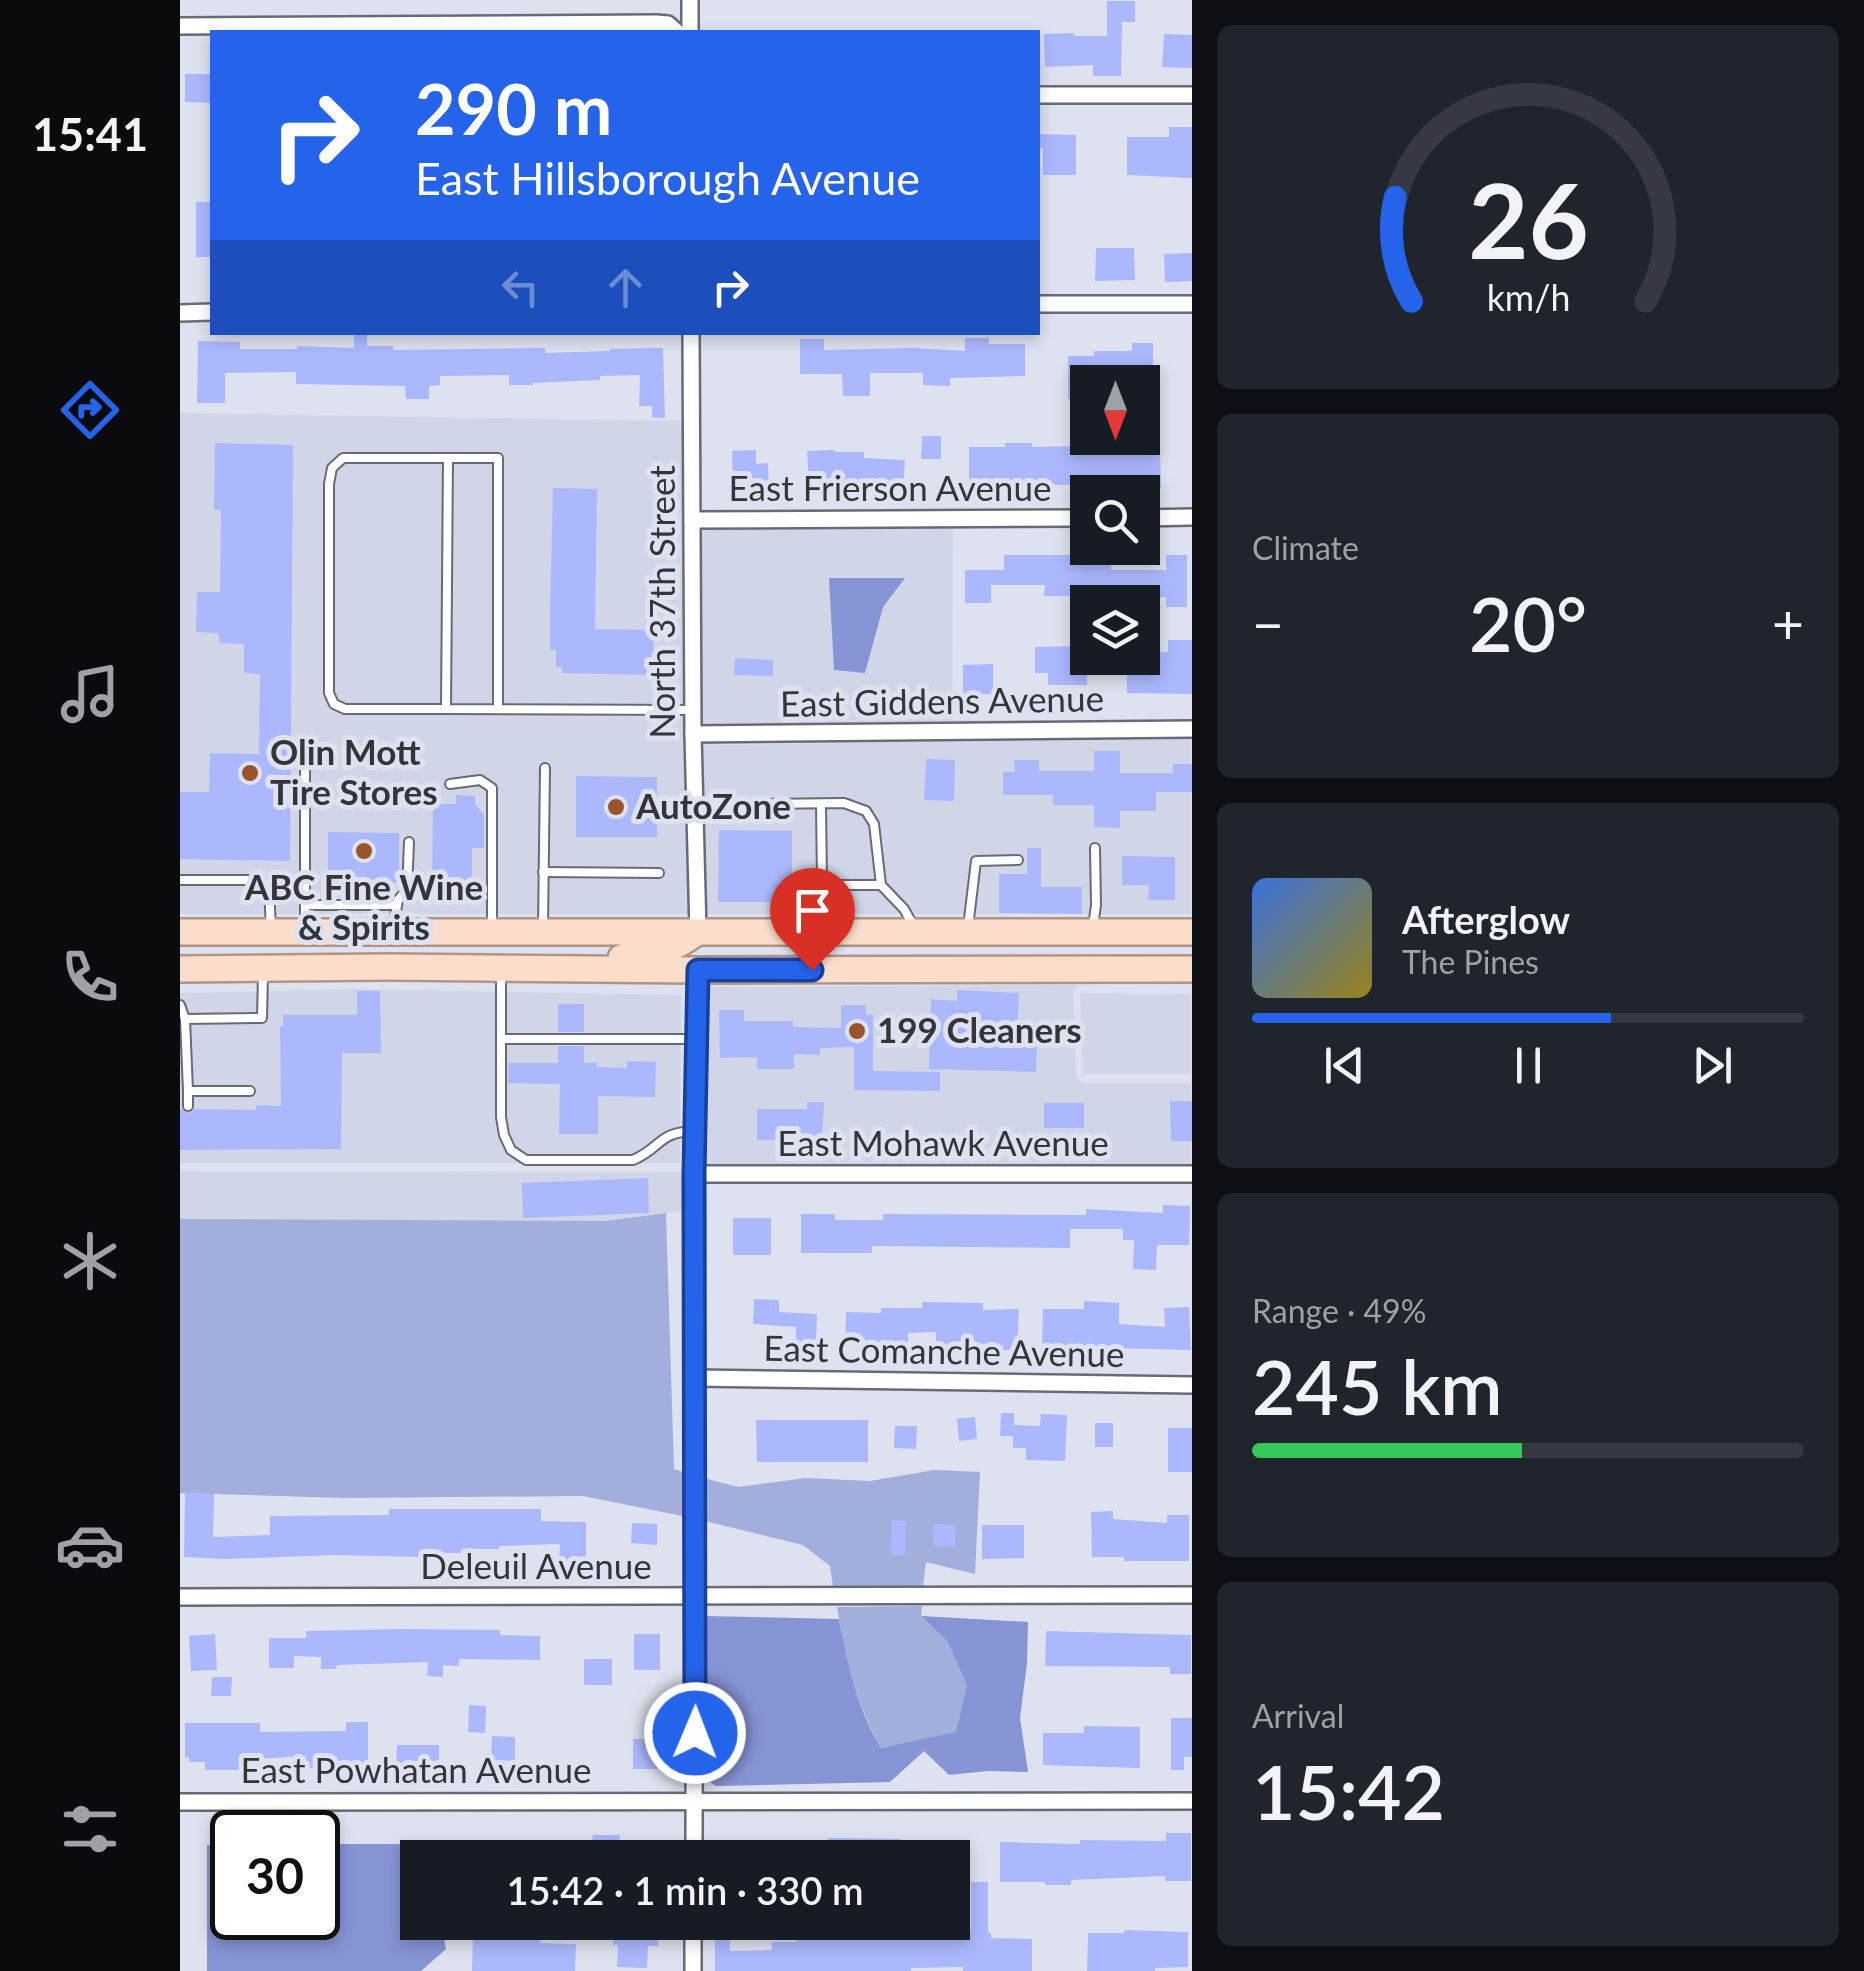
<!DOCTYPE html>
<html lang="en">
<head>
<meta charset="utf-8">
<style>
	body { margin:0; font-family:Lato,sans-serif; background:#20242c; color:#f1f3f6; height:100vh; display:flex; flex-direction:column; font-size:38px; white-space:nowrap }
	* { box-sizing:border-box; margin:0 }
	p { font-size:32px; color:#9ea1a6 }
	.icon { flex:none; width:55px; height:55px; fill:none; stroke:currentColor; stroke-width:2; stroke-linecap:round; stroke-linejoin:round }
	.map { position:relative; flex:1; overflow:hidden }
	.details { display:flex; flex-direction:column; gap:25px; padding:25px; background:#0d0f14; width:672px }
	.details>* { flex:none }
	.guide { position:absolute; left:30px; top:30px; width:830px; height:305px; border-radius:0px; box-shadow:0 5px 15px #0003; background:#2563eb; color:#fff; overflow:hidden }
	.needle { width:65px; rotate:180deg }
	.tools { position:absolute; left:890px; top:365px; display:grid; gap:20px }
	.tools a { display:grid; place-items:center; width:90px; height:90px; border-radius:0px; background:#171b24; box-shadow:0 5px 15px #0003; font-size:50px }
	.speed { position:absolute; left:30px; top:1810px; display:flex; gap:20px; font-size:50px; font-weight:700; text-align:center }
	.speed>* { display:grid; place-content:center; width:130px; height:130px; border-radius:50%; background:#171b24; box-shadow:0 5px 15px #0003; line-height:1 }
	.speed .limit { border:5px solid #111; border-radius:15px; background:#fff; color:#111 }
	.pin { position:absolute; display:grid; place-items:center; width:85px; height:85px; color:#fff; margin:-102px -42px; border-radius:50% 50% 50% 0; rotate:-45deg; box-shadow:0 0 10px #0007 }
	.pin .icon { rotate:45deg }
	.me { position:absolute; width:110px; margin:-55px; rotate:1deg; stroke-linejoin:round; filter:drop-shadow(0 0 8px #0008) }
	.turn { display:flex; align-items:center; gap:35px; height:210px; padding:0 40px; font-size:45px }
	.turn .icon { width:130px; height:130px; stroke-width:2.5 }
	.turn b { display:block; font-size:70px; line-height:85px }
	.lanes { display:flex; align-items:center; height:95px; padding:0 40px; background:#0003; justify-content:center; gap:50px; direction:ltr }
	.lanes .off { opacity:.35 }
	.big { font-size:75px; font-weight:600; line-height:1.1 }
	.details .card { flex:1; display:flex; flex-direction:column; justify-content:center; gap:15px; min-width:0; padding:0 35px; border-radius:15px; background:#20242c }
	.details .dial { align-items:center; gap:0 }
	.dial svg { height:260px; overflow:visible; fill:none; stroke:#363941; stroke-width:7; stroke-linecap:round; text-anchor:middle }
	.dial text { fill:#f1f3f6; stroke:none }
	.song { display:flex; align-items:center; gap:30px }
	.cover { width:120px; height:120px; border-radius:15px; background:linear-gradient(135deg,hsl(220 70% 55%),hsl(50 70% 35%)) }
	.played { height:10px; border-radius:5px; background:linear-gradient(90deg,#2563eb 65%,#363941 65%) }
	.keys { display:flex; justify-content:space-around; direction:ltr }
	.heat { display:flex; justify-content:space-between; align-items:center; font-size:55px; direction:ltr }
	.charge { height:15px; border-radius:8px; background:linear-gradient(90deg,#34c759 49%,#363941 0) }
	.trip { position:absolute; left:220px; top:1840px; width:570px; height:100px; border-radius:0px; background:#171b24; box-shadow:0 5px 15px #0003; font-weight:600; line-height:100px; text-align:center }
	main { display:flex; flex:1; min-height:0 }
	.tabs { display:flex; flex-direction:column; width:180px; justify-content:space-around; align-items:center; background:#090b0e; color:#9ea1a6 }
	.tabs .icon { width:70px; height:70px }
	.tabs .active { color:#2563eb }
	.tabs b { font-size:45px; color:#f1f3f6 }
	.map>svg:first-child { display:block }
	.built { fill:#d0d5e8; fill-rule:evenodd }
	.green { fill:#a4aedd }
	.water { fill:#8693d5 }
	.building { fill:#abb8fd }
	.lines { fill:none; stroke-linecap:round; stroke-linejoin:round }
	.service-casing { stroke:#686b76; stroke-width:12 }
	.minor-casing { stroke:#686b76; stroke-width:20 }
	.primary-casing { stroke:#b39383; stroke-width:30 }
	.service { stroke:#fff; stroke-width:8 }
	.minor { stroke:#fff; stroke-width:15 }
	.primary { stroke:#fbddcc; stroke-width:25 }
	.route-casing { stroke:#184099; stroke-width:25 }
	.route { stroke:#2563eb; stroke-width:18 }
	.poi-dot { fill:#995429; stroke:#dee1ef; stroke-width:4 }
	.labels { text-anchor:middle; stroke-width:10; stroke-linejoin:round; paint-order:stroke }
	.street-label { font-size:35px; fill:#34353a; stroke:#dee1ef }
	.poi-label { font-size:35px; font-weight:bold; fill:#34353a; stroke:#dee1ef; text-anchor:start }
</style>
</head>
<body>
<main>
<nav class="tabs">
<b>15:41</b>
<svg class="icon active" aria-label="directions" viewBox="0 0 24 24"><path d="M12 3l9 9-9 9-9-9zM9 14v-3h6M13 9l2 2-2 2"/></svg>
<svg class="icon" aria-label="music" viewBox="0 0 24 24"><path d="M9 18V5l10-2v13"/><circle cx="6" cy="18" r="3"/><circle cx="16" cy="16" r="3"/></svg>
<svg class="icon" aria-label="phone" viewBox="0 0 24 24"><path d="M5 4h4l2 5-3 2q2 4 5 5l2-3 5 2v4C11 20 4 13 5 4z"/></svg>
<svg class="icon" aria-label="climate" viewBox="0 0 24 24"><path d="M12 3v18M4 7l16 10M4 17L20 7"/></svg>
<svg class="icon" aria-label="car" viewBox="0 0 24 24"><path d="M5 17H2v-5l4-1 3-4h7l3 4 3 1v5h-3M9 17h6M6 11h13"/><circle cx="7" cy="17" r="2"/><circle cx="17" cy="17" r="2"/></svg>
<svg class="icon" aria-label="filters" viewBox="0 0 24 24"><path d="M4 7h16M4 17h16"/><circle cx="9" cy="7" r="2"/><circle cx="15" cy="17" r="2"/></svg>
</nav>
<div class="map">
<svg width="1012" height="1971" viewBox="0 0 1012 1971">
	<rect width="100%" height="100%" fill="#dee1ef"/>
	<g class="built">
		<polygon points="0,413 503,421 504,744 509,914 0,914"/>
		<path d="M773 529 772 720H941L522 724 521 530ZM724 578 703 607 650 579Z"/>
		<polygon points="1011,739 1011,914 527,914 522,745"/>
		<polygon points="897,985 893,993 896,1077 903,1083 1011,1083 1011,1164 524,1164 526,987"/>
		<polygon points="176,989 501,995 500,1163 0,1163 0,993"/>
		<polygon points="900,993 1011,994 1011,1074 903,1074"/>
		<polygon points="506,1169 506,1210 426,1221 0,1219 0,1171 500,1172"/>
	</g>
	<g class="green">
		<polygon points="486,1213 494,1469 506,1473 507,1517 403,1496 165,1498 0,1493 0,1219 426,1221"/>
		<polygon points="754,1470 800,1472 795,1574 746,1562 743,1586 653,1586 650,1566 623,1545 525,1521 524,1478 558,1487 626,1478 690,1481"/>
		<path d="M742 1606 741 1616 767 1641 787 1685 776 1733 701 1748C674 1698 667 1662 657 1607Z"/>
	</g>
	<g class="water">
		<polygon points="649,578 725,578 703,607 685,673 654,670"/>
		<path d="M525 1616 659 1619C668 1665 677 1708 701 1748L776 1732 787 1685 767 1641 741 1616 848 1622 847 1663 840 1718 848 1772 807 1771 769 1775 744 1751 710 1782 536 1786 524 1778Z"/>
		<polygon points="138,1844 221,1844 237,1866 238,1922 261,1923 266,1949 241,1971 27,1971 27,1845 52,1845 52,1918 138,1918"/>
	</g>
	<g class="building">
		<polygon points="927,1 955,1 955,22 942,22 941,76 913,76 913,65 865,67 864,34 894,33 894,36 927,36"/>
		<polygon points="984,34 1012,35 1012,68 982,67"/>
		<polygon points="5,74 32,74 32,103 5,102"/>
		<polygon points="989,127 1012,127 1012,178 947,175 947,137 989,137"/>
		<polygon points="858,134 896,135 896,175 863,175 863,148 858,148"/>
		<rect x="16" y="202" width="16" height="55"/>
		<polygon points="916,248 954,248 955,280 915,281"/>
		<polygon points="1012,253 1012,281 985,282 984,254"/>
		<polygon points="174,333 187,333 187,346 213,346 213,350 365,348 365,353 430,351 430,349 483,348 485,418 472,417 472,406 459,406 460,375 420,376 420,380 353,383 353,385 329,385 329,375 260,376 260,385 249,386 249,399 226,399 225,386 116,384 116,372 45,373 45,403 17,403 18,341 60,342 60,349 117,349 117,346 174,348"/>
		<polygon points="785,338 809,338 809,344 845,344 845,376 770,378 770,386 743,385 743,373 690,373 690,396 663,396 662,374 620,374 620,339 644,339 644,350 733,348 785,351"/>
		<polygon points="952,343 973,343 973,372 935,372 934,382 907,381 906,399 888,399 888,356 914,356 914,351 952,351"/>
		<polygon points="742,436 761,436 761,459 741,459"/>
		<polygon points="908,442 936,442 936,446 980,446 981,488 963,488 963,478 936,478 936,483 926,483 926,490 908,490 908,485 789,484 789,447 825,447 825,443 852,443 852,447 908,446"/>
		<polygon points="35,443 113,445 110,861 0,859 0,792 29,792 30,753 79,754 80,674 64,673 64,644 39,643 39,633 16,632 17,592 40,592 41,510 34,510"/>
		<polygon points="576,450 576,464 588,463 589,491 553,492 552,451"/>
		<polygon points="654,450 654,452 684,452 684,458 725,460 723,490 683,488 683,494 630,495 627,451"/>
		<polygon points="373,488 417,489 415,629 474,630 473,675 382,673 382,667 376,667 376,650 370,650 370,611"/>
		<polygon points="824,555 896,555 895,565 931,565 931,570 986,570 986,555 1007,555 1007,607 986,607 986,597 864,596 865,585 811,585 811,603 785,603 785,570 824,570"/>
		<polygon points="988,640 1012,640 1012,694 947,693 947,658 962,658 962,653 988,652"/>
		<polygon points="907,646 907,685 868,685 868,673 855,673 855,647"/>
		<polygon points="555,658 593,660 593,676 554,675"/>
		<polygon points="813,664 813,694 783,694 783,665"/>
		<polygon points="914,751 940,751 940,773 993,773 993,764 1012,764 1012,792 976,792 976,811 940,811 940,828 914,827 914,805 873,805 873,795 823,795 823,772 835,772 834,760 859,760 859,771 914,771"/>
		<polygon points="746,759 775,760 774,801 744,800"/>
		<polygon points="396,776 477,777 477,837 396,837"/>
		<polygon points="276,795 295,796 295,804 304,815 304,848 292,848 292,881 252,880 253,804 276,804"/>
		<polygon points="539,830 612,831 612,902 538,902"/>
		<polygon points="148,832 219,833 219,883 148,882"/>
		<polygon points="847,848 861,848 861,887 902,887 902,914 819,913 819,874 847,874"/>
		<polygon points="942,856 995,857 995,900 968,900 969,885 942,885"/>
		<polygon points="777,990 839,993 837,1038 857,1040 856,1072 749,1069 751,999 777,1001"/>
		<polygon points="177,991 200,991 201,1053 162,1053 161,1149 0,1150 0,1109 9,1113 15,1109 76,1110 76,1105 101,1106 100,1026 103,1026 103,1015 177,1015"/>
		<rect x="378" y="1004" width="26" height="28"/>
		<polygon points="661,1005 686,1005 686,1015 693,1014 693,1071 760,1072 760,1091 674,1090 674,1047 640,1048 640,1055 614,1054 614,1069 577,1069 577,1057 540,1058 539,1010 564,1010 564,1021 613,1021 613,1027 661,1028"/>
		<polygon points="378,1046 404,1046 404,1063 417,1063 417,1067 447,1068 447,1061 476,1062 475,1097 418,1096 418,1134 379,1134 380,1084 328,1083 328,1063 378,1063"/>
		<polygon points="990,1101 1012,1101 1012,1141 991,1141"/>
		<polygon points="627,1102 644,1102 642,1141 577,1140 577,1109 627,1109"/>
		<rect x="864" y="1103" width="40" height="25"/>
		<polygon points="468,1178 469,1213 343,1218 342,1183"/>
		<polygon points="983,1205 1010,1206 1009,1245 977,1245 976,1270 953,1269 954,1240 943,1240 943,1229 890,1229 890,1248 692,1246 692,1253 621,1253 621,1214 655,1214 655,1220 703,1220 703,1214 906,1215 906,1209 983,1213"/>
		<rect x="553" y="1218" width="38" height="37"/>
		<polygon points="574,1299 599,1300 599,1312 637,1314 636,1345 616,1344 616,1327 573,1324"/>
		<polygon points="904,1301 939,1303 939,1324 985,1327 984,1308 1009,1307 1011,1350 930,1348 930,1350 862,1351 863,1309 904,1309"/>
		<polygon points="742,1302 803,1303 803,1310 839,1309 837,1350 823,1350 823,1345 770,1342 770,1347 756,1347 756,1332 728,1333 728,1346 665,1344 666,1312 701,1313 701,1308 742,1308"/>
		<polygon points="821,1413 834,1413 834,1425 860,1426 861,1414 887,1415 885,1461 846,1460 846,1448 833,1448 833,1436 820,1436"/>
		<polygon points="795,1417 797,1439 779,1441 777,1419"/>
		<polygon points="576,1420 688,1420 688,1462 577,1462"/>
		<rect x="915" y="1423" width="18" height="24"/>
		<polygon points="715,1426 737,1426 736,1449 714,1448"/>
		<rect x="988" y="1428" width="24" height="44"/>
		<polygon points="5,1493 34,1494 33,1537 90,1535 90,1516 209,1515 209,1509 361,1509 361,1521 406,1522 406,1562 379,1561 380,1544 319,1546 319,1549 281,1549 281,1553 239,1553 239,1557 156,1555 46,1559 4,1557"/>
		<polygon points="933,1511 933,1519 987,1523 987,1515 1009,1515 1009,1561 944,1561 944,1557 912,1557 911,1512"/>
		<polygon points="712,1520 726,1521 725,1555 711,1555"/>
		<polygon points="452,1523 477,1524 477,1545 451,1543"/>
		<polygon points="754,1524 776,1525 775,1547 753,1546"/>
		<polygon points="802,1525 844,1525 844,1558 802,1559"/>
		<polygon points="223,1629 320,1630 320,1635 360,1636 360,1660 279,1659 279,1666 263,1665 263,1677 247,1676 248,1662 157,1665 156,1669 141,1669 141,1657 114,1656 114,1668 89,1668 89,1638 126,1638 126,1631"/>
		<polygon points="866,1631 1011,1635 1011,1674 990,1674 990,1667 865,1666"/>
		<polygon points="35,1634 37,1670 11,1671 9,1636"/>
		<rect x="454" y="1634" width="26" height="36"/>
		<rect x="404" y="1659" width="28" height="26"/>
		<polygon points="32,1677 52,1677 51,1696 31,1696"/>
		<polygon points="289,1705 306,1706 305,1733 288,1732"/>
		<polygon points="991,1718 1012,1718 1012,1757 1004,1757 1004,1770 991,1770"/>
		<polygon points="166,1722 188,1722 188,1766 125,1768 126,1756 76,1759 76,1762 61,1762 61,1770 25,1770 25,1762 9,1762 9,1757 5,1757 5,1723 80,1723 80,1732 166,1731"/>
		<polygon points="904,1726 960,1727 960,1768 863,1765 863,1733 904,1733"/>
		<polygon points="312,1736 335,1737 335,1761 311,1760"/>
		<rect x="453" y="1739" width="24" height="30"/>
		<polygon points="217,1745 259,1745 259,1766 216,1766"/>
		<polygon points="986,1833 1011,1833 1011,1881 985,1881 985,1876 891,1880 891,1885 865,1885 865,1882 820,1882 820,1842 900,1844 900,1840 986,1841"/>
		<polygon points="413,1835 440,1835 439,1858 387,1858 387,1841 412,1840"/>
		<polygon points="648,1838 721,1839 721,1858 647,1858"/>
		<polygon points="285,1841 319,1842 318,1858 285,1858"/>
		<polygon points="791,1882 808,1882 808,1933 811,1933 811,1938 852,1939 852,1971 783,1971 783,1967 731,1968 731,1971 535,1971 535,1936 550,1936 550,1951 592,1950 591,1942 616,1942 616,1937 698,1937 698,1930 721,1930 721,1937 746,1937 746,1931 791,1930"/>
		<polygon points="434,1922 478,1924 478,1946 468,1946 467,1968 437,1967 438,1945 433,1945"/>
		<polygon points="944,1930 1008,1932 1008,1967 975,1968 975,1971 907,1971 908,1933 944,1933"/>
		<polygon points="293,1936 360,1938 360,1943 396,1944 395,1971 292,1971"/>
	</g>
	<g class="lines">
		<g class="service-casing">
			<g id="service">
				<polyline points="266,709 165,709 154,704 149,693 149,484 152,468 163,458 268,458"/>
				<polyline points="318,709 318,458 268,458 266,709 513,710"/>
				<polyline points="270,784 300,780 312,788 312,927"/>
				<polyline points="641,804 642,885 701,885"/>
				<polyline points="515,805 664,803 686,811 694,824 701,885 724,909 733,925"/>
				<polyline points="363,872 479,873"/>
				<polyline points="0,880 78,880 89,889 91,928"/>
				<polyline points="125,905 217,905"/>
				<polyline points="125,927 125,771"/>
				<polyline points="363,927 365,768"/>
				<polyline points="788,927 796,861 838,860"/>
				<polyline points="913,927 916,905 915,848"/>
				<polyline points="213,928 218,900 227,890 229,842"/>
				<path d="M321 973V1117L324 1135 331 1150 346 1160H453C483 1147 477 1132 515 1131"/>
				<polyline points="0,1005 5,1019 8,1091 70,1091"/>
				<polyline points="5,1019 82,1018 83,974"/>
				<polyline points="321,1039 516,1039"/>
				<polyline points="8,1091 8,1106"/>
			</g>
		</g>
		<g class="minor-casing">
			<g id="minor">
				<polyline points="510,0 510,32"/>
				<polyline points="0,26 476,23 488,24 497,32"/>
				<polyline points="858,95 1012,95"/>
				<polyline points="858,304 1012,304"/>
				<polyline points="0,313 32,312"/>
				<polyline points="511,332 513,734 518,932"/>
				<polyline points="962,518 1012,517"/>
				<polyline points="512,520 908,518"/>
				<polyline points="513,734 1012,729"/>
				<polyline points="515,1174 1012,1174"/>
				<polyline points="515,1378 1012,1385"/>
				<polyline points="0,1597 1012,1595"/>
				<polyline points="0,1802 1012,1801"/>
				<polyline points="514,1858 515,1174 517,970"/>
				<polyline points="513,1971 513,1922"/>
			</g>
		</g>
		<g class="primary-casing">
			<g id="primary">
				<polyline points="0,932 1012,932"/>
				<path d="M441 958C455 951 469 953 484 950 495 948 505 940 515 934"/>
				<polyline points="0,969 209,967 517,970 1012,969"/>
			</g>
		</g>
		<use href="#service" class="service"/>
		<use href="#minor" class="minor"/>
		<use href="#primary" class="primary"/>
	</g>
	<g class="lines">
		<g class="route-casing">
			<polyline id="route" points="515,1733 514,1174 518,970 632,970"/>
		</g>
		<use href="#route" class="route"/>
	</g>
	<g class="poi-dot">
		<circle cx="70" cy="773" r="10"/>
		<circle cx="436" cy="807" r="10"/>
		<circle cx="184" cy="851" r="10"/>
		<circle cx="677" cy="1031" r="10"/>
	</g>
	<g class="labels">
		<g class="street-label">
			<text x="710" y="501">East Frierson Avenue</text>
			<text transform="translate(483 602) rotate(-90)" y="12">North 37th Street</text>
			<text transform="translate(762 702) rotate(-1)" y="12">East Giddens Avenue</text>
			<text x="763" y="1156">East Mohawk Avenue</text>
			<text transform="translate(764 1352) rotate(1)" y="12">East Comanche Avenue</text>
			<text x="356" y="1579">Deleuil Avenue</text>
			<text x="236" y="1783">East Powhatan Avenue</text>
		</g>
		<g class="poi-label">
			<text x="90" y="765">Olin Mott<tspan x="90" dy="40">Tire Stores</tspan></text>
			<text x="456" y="819">AutoZone</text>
			<text x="184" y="900" text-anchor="middle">ABC Fine Wine<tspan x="184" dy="40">&amp; Spirits</tspan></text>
			<text x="697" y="1043">199 Cleaners</text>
		</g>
	</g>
</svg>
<div class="tools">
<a><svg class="needle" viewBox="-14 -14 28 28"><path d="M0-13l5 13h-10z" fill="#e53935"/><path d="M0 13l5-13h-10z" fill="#9ea1a6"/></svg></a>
<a><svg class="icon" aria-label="search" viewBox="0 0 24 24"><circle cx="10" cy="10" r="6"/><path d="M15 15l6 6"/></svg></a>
<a><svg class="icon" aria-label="layers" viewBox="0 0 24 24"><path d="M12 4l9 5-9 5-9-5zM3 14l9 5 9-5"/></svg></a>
</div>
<div class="speed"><div class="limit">30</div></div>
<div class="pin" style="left:632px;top:970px;background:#d93025"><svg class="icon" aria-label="arrive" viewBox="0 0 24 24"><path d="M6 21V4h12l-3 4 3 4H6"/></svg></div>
<svg class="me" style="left:515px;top:1733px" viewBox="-20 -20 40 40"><circle r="17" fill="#2563eb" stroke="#fff" stroke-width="3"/><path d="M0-11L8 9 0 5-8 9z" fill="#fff"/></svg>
<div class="trip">15:42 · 1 min · 330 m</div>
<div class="guide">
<div class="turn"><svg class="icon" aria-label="right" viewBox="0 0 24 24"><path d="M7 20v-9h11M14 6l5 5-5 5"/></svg><div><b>290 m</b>East Hillsborough Avenue</div></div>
<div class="lanes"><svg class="icon off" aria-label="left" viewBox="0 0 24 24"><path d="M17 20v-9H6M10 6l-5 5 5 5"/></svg><svg class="icon off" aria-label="ahead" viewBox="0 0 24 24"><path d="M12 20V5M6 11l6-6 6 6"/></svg><svg class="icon" aria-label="right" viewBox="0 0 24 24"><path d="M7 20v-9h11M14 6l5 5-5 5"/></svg></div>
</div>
</div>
<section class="details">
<div class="card dial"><svg viewBox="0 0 100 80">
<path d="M14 69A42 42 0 1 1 86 69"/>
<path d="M14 69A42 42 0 0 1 9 37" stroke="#2563eb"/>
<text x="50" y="56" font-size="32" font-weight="700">26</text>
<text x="50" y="72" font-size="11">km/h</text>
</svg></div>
<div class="card"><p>Climate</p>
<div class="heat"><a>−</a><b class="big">20°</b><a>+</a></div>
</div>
<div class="card">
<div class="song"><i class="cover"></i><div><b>Afterglow</b><p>The Pines</p></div></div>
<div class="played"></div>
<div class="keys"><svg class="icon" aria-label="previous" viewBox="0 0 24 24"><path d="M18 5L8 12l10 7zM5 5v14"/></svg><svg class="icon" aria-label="pause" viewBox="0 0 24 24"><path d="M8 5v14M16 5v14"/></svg><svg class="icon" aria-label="next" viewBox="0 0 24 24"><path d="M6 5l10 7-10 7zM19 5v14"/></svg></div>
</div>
<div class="card"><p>Range · 49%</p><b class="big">245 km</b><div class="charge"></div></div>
<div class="card"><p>Arrival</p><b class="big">15:42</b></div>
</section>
</main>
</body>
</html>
